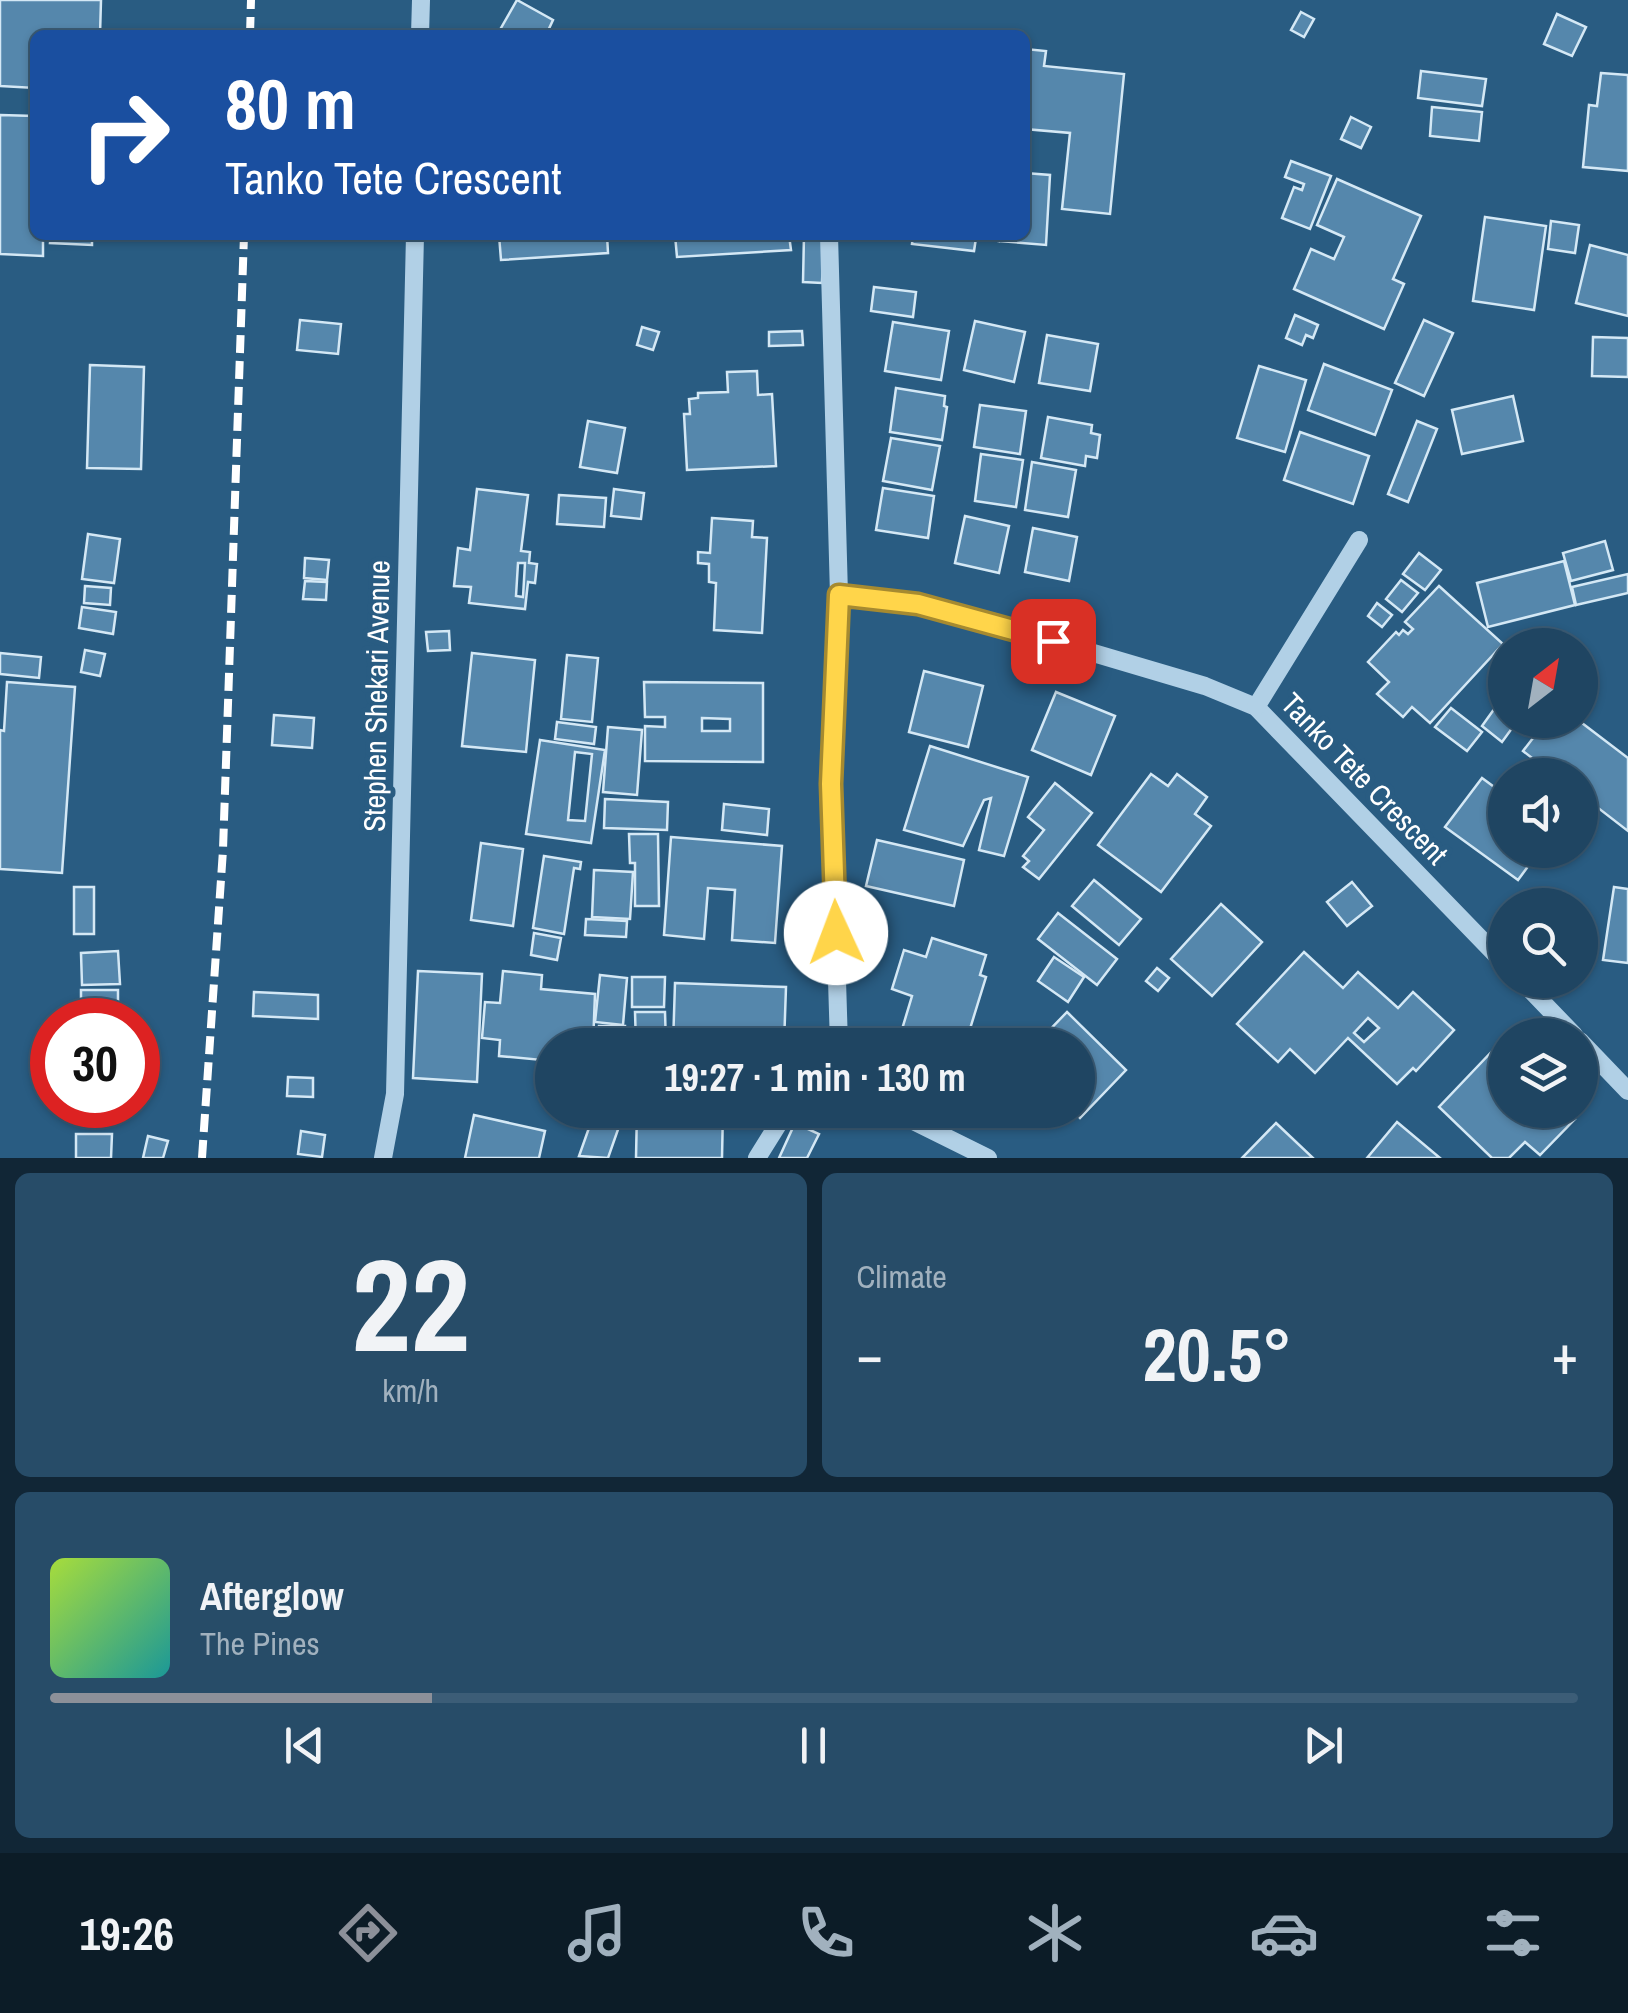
<!DOCTYPE html>
<html lang="en">
<head>
<meta charset="utf-8">
<style>
	body { margin:0; font-family:"Archivo Narrow",sans-serif; background:#274c68; color:#f1f3f6; height:100vh; display:flex; flex-direction:column; font-size:38px; white-space:nowrap }
	* { box-sizing:border-box; margin:0 }
	p { font-size:32px; color:#a1b1be }
	.icon { flex:none; width:55px; height:55px; fill:none; stroke:currentColor; stroke-width:2; stroke-linecap:round; stroke-linejoin:round }
	.map { position:relative; height:1158px; overflow:hidden }
	.side { display:flex; flex-direction:column; gap:15px; padding:15px; background:#112636; flex:1 }
	.side>* { flex:none }
	.hud { position:absolute; left:30px; top:30px; width:1000px; height:210px; border-radius:15px; box-shadow:0 2px 8px #0004,0 0 0 2px #3c5d77; background:#1a4fa0; color:#fff; overflow:hidden }
	.needle { width:65px; rotate:31deg }
	.tools { position:absolute; left:1488px; top:628px; display:grid; gap:20px }
	.tools a { display:grid; place-items:center; width:110px; height:110px; border-radius:50%; background:#1f4562; box-shadow:0 2px 8px #0004,0 0 0 2px #3c5d77; font-size:50px }
	.speed { position:absolute; left:30px; top:998px; display:flex; gap:20px; font-size:50px; font-weight:700; text-align:center }
	.speed>* { display:grid; place-content:center; width:130px; height:130px; border-radius:50%; background:#1f4562; box-shadow:0 2px 8px #0004,0 0 0 2px #3c5d77; line-height:1 }
	.speed .limit { border:15px solid #d22; background:#fff; color:#111 }
	.pin { position:absolute; display:grid; place-items:center; width:85px; height:85px; color:#fff; margin:-42px; border-radius:20px; box-shadow:0 5px 15px #0006 }
	.me { position:absolute; width:110px; margin:-55px; rotate:358deg; stroke-linejoin:round; filter:drop-shadow(0 0 8px #0008) }
	.turn { display:flex; align-items:center; gap:35px; height:210px; padding:0 30px; font-size:45px }
	.turn .icon { width:130px; height:130px; stroke-width:2.5 }
	.turn b { display:block; font-size:70px; line-height:85px }
	.big { font-size:75px; font-weight:800; line-height:1.1 }
	.side .widget { flex:1; display:flex; flex-direction:column; justify-content:center; gap:15px; min-width:0; padding:0 35px; border-radius:15px; background:#274c68 }
	.side .dial { align-items:center; gap:0 }
	.dial b { font-size:130px; line-height:1 }
	.song { display:flex; align-items:center; gap:30px }
	.cover { width:120px; height:120px; border-radius:15px; background:linear-gradient(135deg,hsl(80 70% 55%),hsl(180 70% 35%)) }
	.played { height:10px; border-radius:5px; background:linear-gradient(90deg,#8c9099 25%,#3c5d77 25%) }
	.keys { display:flex; justify-content:space-around; direction:ltr }
	.heat { display:flex; justify-content:space-between; align-items:center; font-size:55px; direction:ltr }
	.side .tiles { flex:1; display:grid; gap:15px; grid-template-columns:1fr 1fr }
	.widget:last-child { grid-column:span 2 }
	.trip { position:absolute; left:535px; top:1028px; width:560px; height:100px; border-radius:50px; background:#1f4562; box-shadow:0 2px 8px #0004,0 0 0 2px #3c5d77; font-weight:800; line-height:100px; text-align:center }
	.tabs { display:flex; height:160px; justify-content:space-around; align-items:center; background:#0c1c27; color:#a1b1be }
	.tabs .icon { width:70px; height:70px }
	.tabs .on { color:#8c9099 }
	.tabs b { font-size:45px; color:#f1f3f6 }
	.map>svg:first-child { display:block }
	.building { fill:#5587ac; stroke:#d4e8f5; stroke-width:2.5; fill-rule:evenodd }
	.lines { fill:none; stroke-linecap:round; stroke-linejoin:round }
	.minor { stroke:#b1d0e6; stroke-width:18 }
	.rail { stroke:#fff; stroke-width:8; stroke-dasharray:18 8; stroke-linecap:butt }
	.route-casing { stroke:#a68a30; stroke-width:25 }
	.route { stroke:#ffd54a; stroke-width:18 }
	.labels { text-anchor:middle; stroke-width:10; stroke-linejoin:round; paint-order:stroke }
	.street-label { font-size:30px; fill:#fff; stroke:#295c82 }
</style>
</head>
<body>
<div class="map">
<svg width="1628" height="1158" viewBox="0 0 1628 1158">
	<rect width="100%" height="100%" fill="#295c82"/>
	<g class="building">
		<polygon points="0,0 101,0 100,35 35,35 35,88 0,86"/>
		<polygon points="517,0 553,20 546,35 497,35"/>
		<polygon points="1301,12 1314,19 1304,37 1291,30"/>
		<polygon points="1557,14 1586,27 1572,56 1544,44"/>
		<polygon points="1025,49 1046,51 1044,66 1124,74 1110,214 1062,209 1070,133 1025,129"/>
		<polygon points="1421,71 1486,79 1482,106 1418,98"/>
		<polygon points="1601,73 1628,75 1628,171 1583,167 1589,105 1597,106"/>
		<polygon points="1432,107 1482,112 1479,141 1430,136"/>
		<polygon points="0,115 35,116 35,235 43,235 43,256 0,254"/>
		<polygon points="1351,117 1371,127 1361,148 1341,139"/>
		<polygon points="1291,161 1331,176 1310,229 1282,218 1294,187 1302,190 1304,184 1285,177"/>
		<polygon points="1025,173 1050,175 1046,245 1000,241 1000,235 1025,235"/>
		<polygon points="1337,179 1421,216 1393,279 1404,284 1384,329 1294,289 1311,249 1334,259 1344,237 1317,225"/>
		<polygon points="1485,217 1546,226 1534,310 1473,301"/>
		<polygon points="1551,221 1579,225 1575,253 1548,249"/>
		<polygon points="51,235 92,235 92,245 50,243"/>
		<polygon points="499,235 607,235 608,253 501,260"/>
		<polygon points="675,235 789,235 791,250 677,257"/>
		<polygon points="804,235 824,235 822,283 803,282"/>
		<polygon points="913,235 1000,235 999,241 976,238 974,251 912,244"/>
		<polygon points="1590,245 1628,255 1628,316 1576,303"/>
		<polygon points="874,287 916,292 913,317 871,311"/>
		<polygon points="1295,315 1318,325 1313,338 1306,335 1302,345 1286,338"/>
		<polygon points="300,320 341,324 338,354 297,350"/>
		<polygon points="1424,320 1453,333 1424,396 1395,383"/>
		<polygon points="975,321 1025,332 1014,382 964,370"/>
		<polygon points="893,322 949,331 941,380 885,371"/>
		<polygon points="642,327 659,332 653,350 637,345"/>
		<polygon points="802,331 803,345 769,346 769,332"/>
		<polygon points="1047,335 1098,344 1090,391 1039,383"/>
		<polygon points="1593,337 1628,338 1628,377 1592,376"/>
		<polygon points="1324,364 1392,390 1375,435 1308,410"/>
		<polygon points="90,365 144,367 141,469 87,468"/>
		<polygon points="1259,366 1306,380 1285,452 1237,438"/>
		<polygon points="757,371 758,395 772,394 776,466 687,470 684,414 690,414 689,399 698,398 698,393 728,392 727,372"/>
		<polygon points="896,388 945,396 944,406 947,407 942,440 890,432"/>
		<polygon points="1513,396 1523,441 1462,454 1452,410"/>
		<polygon points="980,405 1026,411 1020,454 974,447"/>
		<polygon points="1048,417 1092,425 1091,433 1100,435 1097,458 1086,456 1085,466 1041,458"/>
		<polygon points="588,421 625,428 617,473 580,467"/>
		<polygon points="1417,421 1437,429 1408,502 1388,494"/>
		<polygon points="1300,432 1369,456 1353,504 1284,480"/>
		<polygon points="891,438 940,446 932,490 883,481"/>
		<polygon points="981,454 1023,460 1016,507 975,501"/>
		<polygon points="1032,462 1076,470 1068,517 1025,510"/>
		<polygon points="883,488 934,496 928,538 876,530"/>
		<path d="M477 489 528 495 521 551 530 552 529 563 537 564 535 583 528 582 525 609 469 603 471 587 454 586 458 548 470 550ZM518 563H525L523 597 516 596Z"/>
		<polygon points="614,489 644,493 641,519 611,516"/>
		<polygon points="559,495 606,498 604,527 557,524"/>
		<polygon points="965,516 1009,526 999,573 955,563"/>
		<polygon points="712,518 753,521 752,537 767,538 762,633 714,630 716,583 709,582 709,564 698,563 698,552 710,553"/>
		<polygon points="1033,528 1077,537 1069,581 1025,572"/>
		<polygon points="88,534 120,539 114,583 82,579"/>
		<polygon points="1605,541 1613,570 1571,581 1563,553"/>
		<polygon points="1419,553 1441,570 1425,590 1403,574"/>
		<polygon points="305,558 329,560 327,580 304,578"/>
		<polygon points="1564,561 1575,605 1488,627 1477,583"/>
		<polygon points="1628,574 1628,593 1576,605 1572,587"/>
		<polygon points="1401,580 1418,593 1402,612 1386,599"/>
		<polygon points="305,581 327,582 326,600 303,599"/>
		<polygon points="85,586 111,588 110,605 84,603"/>
		<polygon points="1439,586 1503,644 1430,723 1412,707 1403,717 1377,694 1389,682 1368,662 1396,632 1399,635 1403,630 1408,634 1413,629 1405,622"/>
		<polygon points="1377,603 1392,615 1382,627 1368,616"/>
		<polygon points="82,607 116,612 113,634 79,628"/>
		<polygon points="449,631 450,650 428,651 426,632"/>
		<polygon points="85,650 105,654 100,676 81,672"/>
		<polygon points="0,653 41,657 39,678 0,674"/>
		<polygon points="472,653 535,660 526,752 462,746"/>
		<polygon points="567,655 598,658 592,722 561,719"/>
		<polygon points="924,671 983,686 968,747 909,732"/>
		<polygon points="7,682 75,687 62,873 0,869 0,730 4,731"/>
		<path d="M644 682 763 683V762L645 761V726L665 727V717H645ZM702 718 730 719V731H702Z"/>
		<polygon points="1056,692 1115,716 1091,775 1032,750"/>
		<polygon points="1505,694 1505,720 1518,720 1502,742 1482,726"/>
		<polygon points="1451,708 1482,732 1467,751 1435,727"/>
		<polygon points="274,715 314,718 312,748 272,745"/>
		<polygon points="1547,720 1578,720 1628,758 1628,831 1580,794 1580,775 1554,775 1523,751"/>
		<polygon points="557,722 596,727 594,744 555,739"/>
		<polygon points="608,727 642,730 637,795 603,792"/>
		<path d="M540 740 605 750 591 843 526 834ZM575 752 592 754 585 821 568 820Z"/>
		<polygon points="930,746 1028,777 1004,856 979,850 991,798 984,800 963,846 904,830"/>
		<polygon points="1151,774 1168,786 1177,774 1207,797 1195,814 1211,826 1161,892 1098,845"/>
		<polygon points="1482,778 1505,795 1505,850 1540,850 1518,880 1445,827"/>
		<polygon points="1055,783 1092,813 1039,879 1023,867 1029,861 1023,856 1044,830 1028,817"/>
		<polygon points="605,799 668,802 667,830 604,828"/>
		<polygon points="724,804 769,809 767,835 722,830"/>
		<polygon points="629,834 658,834 659,906 635,906 635,863 630,863"/>
		<polygon points="671,837 782,846 775,943 732,940 735,890 708,888 704,939 664,935"/>
		<polygon points="877,840 964,860 954,906 866,886"/>
		<polygon points="481,843 523,849 513,926 471,920"/>
		<polygon points="544,856 581,862 580,869 574,868 564,934 533,928"/>
		<polygon points="594,870 633,872 630,919 592,917"/>
		<polygon points="1094,880 1141,919 1119,945 1072,906"/>
		<polygon points="1352,882 1372,906 1347,926 1327,902"/>
		<rect x="74" y="887" width="20" height="47"/>
		<polygon points="1614,887 1628,889 1628,963 1603,960"/>
		<polygon points="1221,904 1262,942 1212,996 1171,959"/>
		<polygon points="1058,913 1117,959 1097,985 1038,939"/>
		<polygon points="586,919 627,921 626,937 585,935"/>
		<polygon points="534,933 561,938 557,960 531,955"/>
		<polygon points="932,938 986,955 980,975 986,977 965,1045 929,1045 900,1036 912,996 892,989 904,950 926,957"/>
		<polygon points="118,951 120,984 82,985 81,953"/>
		<path d="M1304 952 1343 988 1358 972 1398 1008 1413 992 1454 1030 1416 1071 1413 1068 1397 1084 1348 1038 1315 1073 1290 1049 1278 1062 1237 1024ZM1368 1018 1379 1028 1364 1042 1354 1033Z"/>
		<polygon points="1054,957 1084,977 1068,1002 1038,981"/>
		<polygon points="1157,968 1169,978 1158,991 1146,981"/>
		<polygon points="418,971 482,974 477,1082 413,1078"/>
		<polygon points="503,971 542,975 541,989 595,994 593,1045 552,1045 552,1061 499,1056 500,1040 482,1038 485,1002 500,1003"/>
		<polygon points="600,975 627,978 623,1025 595,1022"/>
		<polygon points="632,977 665,977 664,1007 632,1007"/>
		<polygon points="675,983 786,987 784,1045 673,1045"/>
		<rect x="81" y="990" width="37" height="30"/>
		<polygon points="254,992 318,995 318,1019 253,1016"/>
		<polygon points="635,1012 665,1012 666,1045 636,1045"/>
		<polygon points="1067,1012 1126,1070 1080,1118 1072,1110 1078,1110 1078,1045 1035,1045"/>
		<rect x="599" y="1026" width="26" height="19"/>
		<polygon points="1498,1045 1505,1052 1505,1104 1501,1107 1510,1117 1518,1110 1566,1110 1575,1119 1540,1155 1525,1142 1509,1158 1492,1158 1439,1107"/>
		<polygon points="288,1077 313,1078 313,1097 287,1096"/>
		<polygon points="637,1110 723,1110 722,1158 636,1158"/>
		<polygon points="595,1111 621,1121 608,1158 579,1156"/>
		<polygon points="474,1115 545,1131 539,1158 465,1158"/>
		<polygon points="1397,1122 1440,1158 1367,1158"/>
		<polygon points="795,1123 819,1134 807,1158 779,1158"/>
		<polygon points="1276,1123 1313,1158 1242,1158"/>
		<polygon points="301,1131 325,1135 322,1157 298,1154"/>
		<polygon points="76,1134 112,1134 111,1158 76,1158"/>
		<polygon points="148,1136 168,1141 163,1158 143,1158"/>
	</g>
	<g class="lines">
		<g class="minor">
			<polyline points="420,35 421,0"/>
			<polyline points="829,235 839,595 831,784 839,1045"/>
			<polyline points="839,595 918,604 978,619 1205,686 1256,707 1505,964"/>
			<polyline points="1256,707 1359,540"/>
			<polyline points="1521,980 1574,1035"/>
			<polyline points="1580,1041 1628,1091"/>
			<polyline points="891,1110 988,1158"/>
			<polyline points="383,1158 395,1094 415,235"/>
			<polyline points="757,1158 787,1110"/>
		</g>
		<g class="rail">
			<polyline points="250,35 251,0"/>
			<polyline points="202,1158 223,850 244,235"/>
		</g>
	</g>
	<g class="lines">
		<g class="route-casing">
			<polyline id="route" points="836,933 831,784 839,595 918,604 1053,641"/>
		</g>
		<use href="#route" class="route"/>
	</g>
	<g class="labels">
		<g class="street-label">
			<text transform="translate(377 696) rotate(-89)" y="10">Stephen Shekari Avenue</text>
			<text transform="translate(1364 779) rotate(46)" y="10">Tanko Tete Crescent</text>
		</g>
	</g>
</svg>
<div class="tools">
<a><svg class="needle" viewBox="-14 -14 28 28"><path d="M0-13l5 13h-10z" fill="#e53935"/><path d="M0 13l5-13h-10z" fill="#a1b1be"/></svg></a>
<a><svg class="icon" aria-label="sound" viewBox="0 0 24 24"><path d="M4 9h4l5-4v14l-5-4H4zM17 9q2 3 0 6"/></svg></a>
<a><svg class="icon" aria-label="search" viewBox="0 0 24 24"><circle cx="10" cy="10" r="6"/><path d="M15 15l6 6"/></svg></a>
<a><svg class="icon" aria-label="layers" viewBox="0 0 24 24"><path d="M12 4l9 5-9 5-9-5zM3 14l9 5 9-5"/></svg></a>
</div>
<div class="speed"><div class="limit">30</div></div>
<div class="pin" style="left:1053px;top:641px;background:#d93025"><svg class="icon" aria-label="arrive" viewBox="0 0 24 24"><path d="M6 21V4h12l-3 4 3 4H6"/></svg></div>
<svg class="me" style="left:836px;top:933px" viewBox="-20 -20 40 40"><circle r="19" fill="#fff"/><path d="M0-13L10 11 0 6-10 11z" fill="#ffd54a"/></svg>
<div class="trip">19:27 · 1 min · 130 m</div>
<div class="hud">
<div class="turn"><svg class="icon" aria-label="right" viewBox="0 0 24 24"><path d="M7 20v-9h11M14 6l5 5-5 5"/></svg><div><b>80 m</b>Tanko Tete Crescent</div></div>
</div>
</div>
<section class="side">
<div class="tiles">
<div class="widget dial"><b>22</b><p>km/h</p></div>
<div class="widget"><p>Climate</p>
<div class="heat"><a>−</a><b class="big">20.5°</b><a>+</a></div>
</div>
<div class="widget">
<div class="song"><i class="cover"></i><div><b>Afterglow</b><p>The Pines</p></div></div>
<div class="played"></div>
<div class="keys"><svg class="icon" aria-label="previous" viewBox="0 0 24 24"><path d="M18 5L8 12l10 7zM5 5v14"/></svg><svg class="icon" aria-label="pause" viewBox="0 0 24 24"><path d="M8 5v14M16 5v14"/></svg><svg class="icon" aria-label="next" viewBox="0 0 24 24"><path d="M6 5l10 7-10 7zM19 5v14"/></svg></div>
</div>
</div>
</section>
<nav class="tabs">
<b>19:26</b>
<svg class="icon on" aria-label="directions" viewBox="0 0 24 24"><path d="M12 3l9 9-9 9-9-9zM9 14v-3h6M13 9l2 2-2 2"/></svg>
<svg class="icon" aria-label="music" viewBox="0 0 24 24"><path d="M9 18V5l10-2v13"/><circle cx="6" cy="18" r="3"/><circle cx="16" cy="16" r="3"/></svg>
<svg class="icon" aria-label="phone" viewBox="0 0 24 24"><path d="M5 4h4l2 5-3 2q2 4 5 5l2-3 5 2v4C11 20 4 13 5 4z"/></svg>
<svg class="icon" aria-label="climate" viewBox="0 0 24 24"><path d="M12 3v18M4 7l16 10M4 17L20 7"/></svg>
<svg class="icon" aria-label="car" viewBox="0 0 24 24"><path d="M5 17H2v-5l4-1 3-4h7l3 4 3 1v5h-3M9 17h6M6 11h13"/><circle cx="7" cy="17" r="2"/><circle cx="17" cy="17" r="2"/></svg>
<svg class="icon" aria-label="filters" viewBox="0 0 24 24"><path d="M4 7h16M4 17h16"/><circle cx="9" cy="7" r="2"/><circle cx="15" cy="17" r="2"/></svg>
</nav>
</body>
</html>
